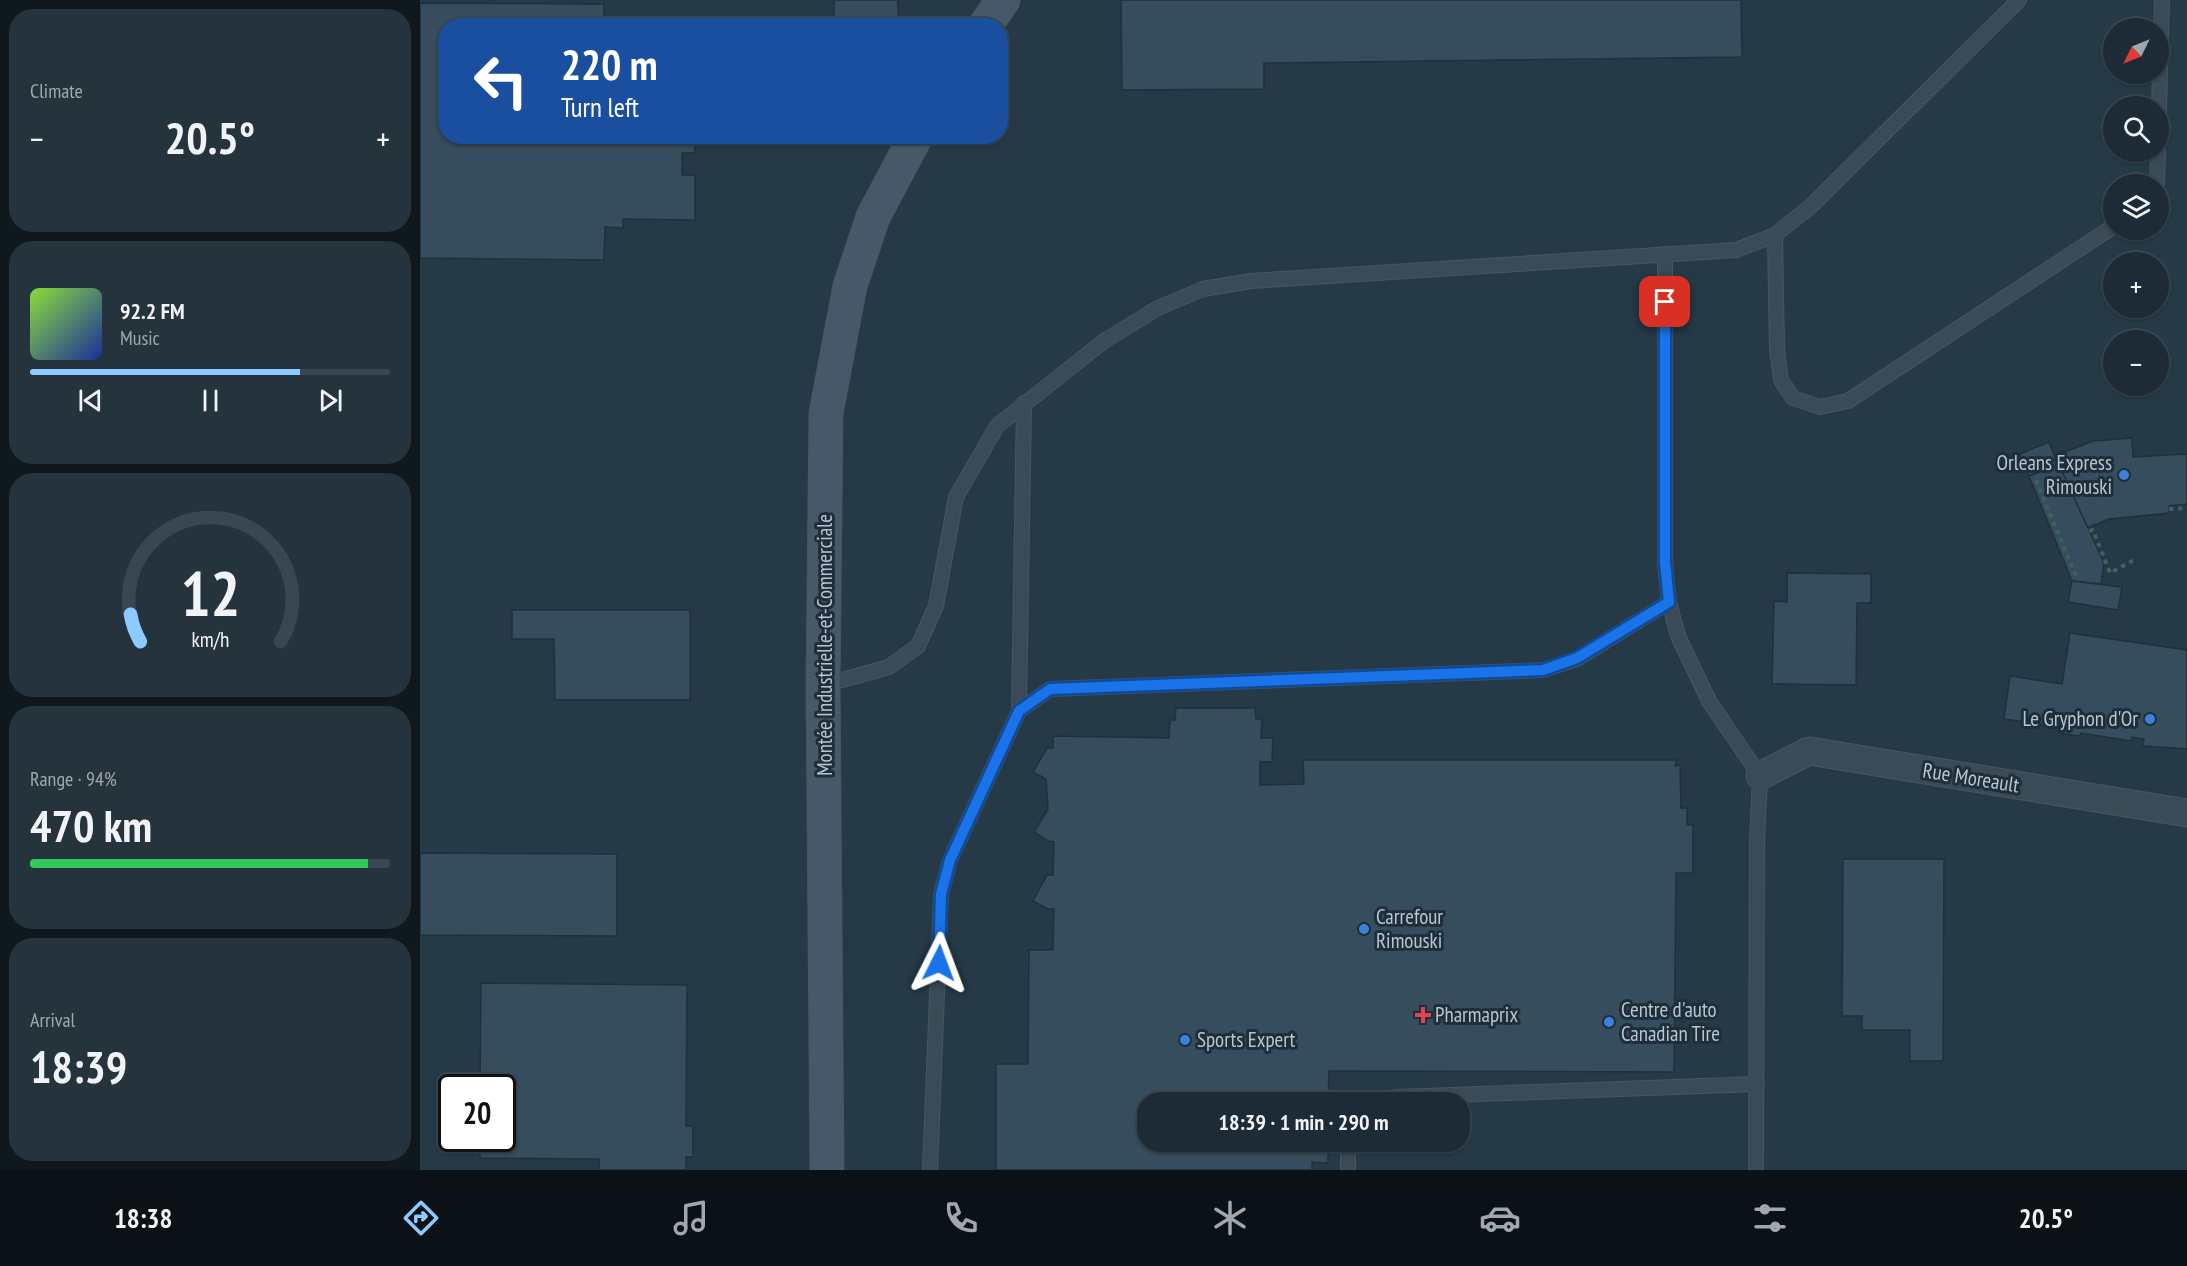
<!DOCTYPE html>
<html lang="en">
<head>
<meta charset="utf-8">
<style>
	body { margin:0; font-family:"PT Sans Narrow",sans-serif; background:#25333d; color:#f1f3f6; height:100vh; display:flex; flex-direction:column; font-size:22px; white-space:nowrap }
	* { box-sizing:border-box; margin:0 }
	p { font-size:20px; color:#a0a7ad }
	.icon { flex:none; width:33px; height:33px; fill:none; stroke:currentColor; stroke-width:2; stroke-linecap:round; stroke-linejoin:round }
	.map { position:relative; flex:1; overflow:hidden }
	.sheet { display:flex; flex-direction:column; gap:9px; padding:9px; background:#0f181d; width:420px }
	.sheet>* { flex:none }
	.guide { position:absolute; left:18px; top:18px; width:570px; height:126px; border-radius:24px; box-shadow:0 2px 4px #0004,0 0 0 2px #3a4750; background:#1a4fa0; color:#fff; overflow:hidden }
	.needle { width:39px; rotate:227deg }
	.tools { position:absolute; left:1683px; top:18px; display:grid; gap:12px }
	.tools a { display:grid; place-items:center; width:66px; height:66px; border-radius:50%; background:#1c2b35; box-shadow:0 2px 4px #0004,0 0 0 2px #3a4750; font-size:30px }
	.speed { position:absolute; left:18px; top:1074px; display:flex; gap:12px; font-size:30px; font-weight:700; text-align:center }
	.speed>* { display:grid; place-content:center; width:78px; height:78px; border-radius:50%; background:#1c2b35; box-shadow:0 2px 4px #0004,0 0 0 2px #3a4750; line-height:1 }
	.speed .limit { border:3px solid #111; border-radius:9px; background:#fff; color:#111 }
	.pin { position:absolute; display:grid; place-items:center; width:51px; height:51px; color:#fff; margin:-26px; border-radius:12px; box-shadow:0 3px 9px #0006 }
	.me { position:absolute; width:66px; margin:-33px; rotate:3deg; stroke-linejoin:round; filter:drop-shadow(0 0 4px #0008) }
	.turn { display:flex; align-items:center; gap:21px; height:126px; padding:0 24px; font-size:27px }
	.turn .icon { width:78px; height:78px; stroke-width:2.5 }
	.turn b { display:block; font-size:42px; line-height:51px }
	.big { font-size:45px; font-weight:700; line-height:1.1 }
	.sheet .widget { flex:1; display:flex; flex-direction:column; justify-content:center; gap:9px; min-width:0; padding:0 21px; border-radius:24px; background:#25333d }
	.sheet .dial { align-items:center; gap:0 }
	.dial svg { height:156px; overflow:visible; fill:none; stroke:#3a4750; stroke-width:7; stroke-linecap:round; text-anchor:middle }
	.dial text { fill:#f1f3f6; stroke:none }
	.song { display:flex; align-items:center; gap:18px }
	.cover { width:72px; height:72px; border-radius:9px; background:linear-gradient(135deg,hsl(90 70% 55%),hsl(230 70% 35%)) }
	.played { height:6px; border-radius:3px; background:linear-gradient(90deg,#8ccbff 75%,#3a4750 75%) }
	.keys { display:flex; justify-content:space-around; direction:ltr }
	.heat { display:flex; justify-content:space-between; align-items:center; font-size:33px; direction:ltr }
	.charge { height:9px; border-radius:4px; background:linear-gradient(90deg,#34c759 94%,#3a4750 0) }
	.trip { position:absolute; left:717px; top:1092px; width:333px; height:60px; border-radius:24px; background:#1c2b35; box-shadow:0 2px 4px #0004,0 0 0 2px #3a4750; font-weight:700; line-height:60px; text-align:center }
	.dock { display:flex; height:96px; justify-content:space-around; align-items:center; background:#0b1115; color:#a0a7ad }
	.dock .icon { width:42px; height:42px }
	.dock .on { color:#8ccbff }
	.dock b { font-size:27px; color:#f1f3f6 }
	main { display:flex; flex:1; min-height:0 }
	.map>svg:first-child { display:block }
	.building { fill:#364d5d; stroke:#20313d; stroke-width:1.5 }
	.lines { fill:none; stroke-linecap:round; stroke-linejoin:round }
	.lane-casing { stroke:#465662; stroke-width:16 }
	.street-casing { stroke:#465662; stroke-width:29 }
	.secondary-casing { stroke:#465662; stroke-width:35 }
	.path { stroke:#415f5c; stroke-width:4; stroke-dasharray:4.5 4.5; stroke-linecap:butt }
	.lane { stroke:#3a4a56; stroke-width:14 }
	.street { stroke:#3a4a56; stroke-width:27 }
	.secondary { stroke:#475969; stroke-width:33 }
	.route-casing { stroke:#114b97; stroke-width:15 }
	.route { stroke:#1a73e8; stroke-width:10 }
	.shop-dot { fill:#3f7fe0; stroke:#1e2f3b; stroke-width:2 }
	.health-dot { fill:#e0444e; stroke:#1e2f3b; stroke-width:2 }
	.labels { text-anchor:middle; stroke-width:6; stroke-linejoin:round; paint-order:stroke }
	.poi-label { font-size:21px; fill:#b8c4cf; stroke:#1e2f3b; text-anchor:start }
	.street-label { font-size:21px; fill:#b8c4cf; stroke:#1e2f3b }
</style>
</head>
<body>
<main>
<section class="sheet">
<div class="widget"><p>Climate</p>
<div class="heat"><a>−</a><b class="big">20.5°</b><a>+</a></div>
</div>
<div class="widget">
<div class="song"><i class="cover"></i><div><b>92.2 FM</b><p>Music</p></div></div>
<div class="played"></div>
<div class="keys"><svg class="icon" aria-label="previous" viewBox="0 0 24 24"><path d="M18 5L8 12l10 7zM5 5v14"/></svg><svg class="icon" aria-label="pause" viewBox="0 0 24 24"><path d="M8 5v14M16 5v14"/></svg><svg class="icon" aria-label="next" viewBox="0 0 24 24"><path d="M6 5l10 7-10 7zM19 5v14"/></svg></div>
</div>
<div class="widget dial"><svg viewBox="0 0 100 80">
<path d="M14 69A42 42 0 1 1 86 69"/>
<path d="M14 69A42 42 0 0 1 9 55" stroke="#8ccbff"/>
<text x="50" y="56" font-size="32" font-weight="700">12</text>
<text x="50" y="72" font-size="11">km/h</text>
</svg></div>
<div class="widget"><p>Range · 94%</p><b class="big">470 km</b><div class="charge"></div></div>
<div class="widget"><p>Arrival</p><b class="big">18:39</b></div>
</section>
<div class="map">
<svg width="1767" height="1170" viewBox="0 0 1767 1170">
	<rect width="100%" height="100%" fill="#253947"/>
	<g class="building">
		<rect x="414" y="0" width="64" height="26"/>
		<polygon points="701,0 1321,0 1322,57 844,63 844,89 702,90"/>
		<polygon points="0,3 184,4 184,26 26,26 26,136 275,136 275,153 262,153 262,175 275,175 275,220 203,219 203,228 185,227 184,260 0,258"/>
		<polygon points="1712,438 1713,457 1767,454 1767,504 1749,506 1749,513 1689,519 1667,528 1639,465 1609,476 1600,454 1629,442 1636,461 1645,458 1642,453 1673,441"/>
		<polygon points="1639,465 1684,563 1681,584 1652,581 1609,476"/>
		<polygon points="1367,573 1451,574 1451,603 1437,603 1436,685 1352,684 1354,601 1367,602"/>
		<polygon points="1652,581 1702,587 1698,610 1648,602"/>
		<polygon points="92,610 270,610 270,700 135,700 134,639 92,639"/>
		<polygon points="1650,633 1767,650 1767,749 1723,746 1724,739 1712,737 1711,741 1661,733 1660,736 1639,733 1640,727 1584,719 1590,676 1642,684"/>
		<polygon points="756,708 835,708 836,719 842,719 841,738 853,738 852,762 840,762 840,785 884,784 883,760 1257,760 1255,766 1260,765 1261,808 1267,808 1267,825 1273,825 1273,873 1256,873 1254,1072 909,1071 908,1102 728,1102 728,1142 908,1142 908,1163 892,1162 892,1170 576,1170 576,1064 608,1064 609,950 633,950 634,909 628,909 613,901 627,875 633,875 634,842 628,841 614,832 628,809 626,779 613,772 627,748 633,748 633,736 749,738 750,720 755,720"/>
		<polygon points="0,853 197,854 197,936 0,935"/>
		<polygon points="1423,859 1524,859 1523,1061 1490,1061 1490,1030 1442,1030 1442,1016 1422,1016"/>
		<polygon points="61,983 267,985 266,1126 273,1126 273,1157 266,1157 266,1170 179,1170 179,1159 60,1158 60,1138 82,1138 82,1088 60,1088"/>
	</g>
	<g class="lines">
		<g class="lane-casing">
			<g id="lane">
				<polyline points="1738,145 1742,0"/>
				<polyline points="1737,184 1738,152"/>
				<polyline points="1355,235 1357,349 1361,380 1373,398 1400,407 1428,401 1694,226"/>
				<polyline points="1245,254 1245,562 1249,602 1258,636 1289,701 1340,776 1337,843 1336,1170"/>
				<polyline points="404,685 469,667 498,646 516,606 536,497 577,426 684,341 738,308 783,289 831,281 1316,250 1355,235 1391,206 1599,0"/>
				<polyline points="599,711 604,403"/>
				<polyline points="945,1102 977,1097 1337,1084"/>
				<polyline points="510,1170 521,894 530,860 599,711 630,689 1123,670 1157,659 1249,602"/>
				<polyline points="928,1170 928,1142"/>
			</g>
		</g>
		<g class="street-casing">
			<polyline id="street" points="1340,776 1389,751 1767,813"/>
		</g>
		<g class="secondary-casing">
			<g id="secondary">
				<polyline points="565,26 583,0"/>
				<polyline points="407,1170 403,685 406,413 430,286 453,217 496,136"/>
			</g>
		</g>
		<g class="path">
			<polyline points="1616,480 1656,576"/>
			<polyline points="1749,509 1767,508"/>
			<polyline points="1669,531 1673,530 1690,573 1716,559"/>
		</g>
		<use href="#lane" class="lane"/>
		<use href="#street" class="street"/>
		<use href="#secondary" class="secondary"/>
	</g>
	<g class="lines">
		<g class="route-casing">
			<polyline id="route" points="519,963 521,894 530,860 599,711 630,689 1123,670 1157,658 1249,602 1245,562 1245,302"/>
		</g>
		<use href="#route" class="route"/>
	</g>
	<g class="shop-dot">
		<circle cx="1704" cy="475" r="6"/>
		<circle cx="1730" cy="719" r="6"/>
		<circle cx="944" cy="929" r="6"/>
		<circle cx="1189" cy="1022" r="6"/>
		<circle cx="765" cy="1040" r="6"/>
	</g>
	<path class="health-dot" d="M1000 1006h6v6h6v6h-6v6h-6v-6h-6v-6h6z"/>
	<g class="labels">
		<g class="poi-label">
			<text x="1692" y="470" text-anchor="end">Orleans Express<tspan x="1692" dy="24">Rimouski</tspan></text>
			<text x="1718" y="726" text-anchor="end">Le Gryphon d'Or</text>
			<text x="956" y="924">Carrefour<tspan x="956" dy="24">Rimouski</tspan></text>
			<text x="1201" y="1017">Centre d'auto<tspan x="1201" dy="24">Canadian Tire</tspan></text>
			<text x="1015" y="1022">Pharmaprix</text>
			<text x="777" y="1047">Sports Expert</text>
		</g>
		<g class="street-label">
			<text transform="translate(405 645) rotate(-90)" y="7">Montée Industrielle-et-Commerciale</text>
			<text transform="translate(1551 778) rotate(9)" y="7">Rue Moreault</text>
		</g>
	</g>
</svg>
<div class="tools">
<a><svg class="needle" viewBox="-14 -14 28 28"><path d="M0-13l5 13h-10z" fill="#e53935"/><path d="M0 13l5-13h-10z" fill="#a0a7ad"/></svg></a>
<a><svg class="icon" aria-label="search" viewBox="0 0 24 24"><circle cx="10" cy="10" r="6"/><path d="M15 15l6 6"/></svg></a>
<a><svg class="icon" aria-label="layers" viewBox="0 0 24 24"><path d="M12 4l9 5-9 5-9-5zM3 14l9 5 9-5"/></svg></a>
<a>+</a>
<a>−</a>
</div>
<div class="speed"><div class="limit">20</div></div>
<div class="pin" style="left:1245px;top:302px;background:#d93025"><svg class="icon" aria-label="arrive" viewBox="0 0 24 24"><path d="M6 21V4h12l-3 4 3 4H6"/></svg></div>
<svg class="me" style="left:519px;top:963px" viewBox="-20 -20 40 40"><path d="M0-17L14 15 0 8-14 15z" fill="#1a73e8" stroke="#fff" stroke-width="4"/></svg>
<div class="trip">18:39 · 1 min · 290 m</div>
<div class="guide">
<div class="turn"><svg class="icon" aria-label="left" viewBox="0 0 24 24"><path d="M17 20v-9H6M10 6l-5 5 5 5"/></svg><div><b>220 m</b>Turn left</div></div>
</div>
</div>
</main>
<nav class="dock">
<b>18:38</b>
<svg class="icon on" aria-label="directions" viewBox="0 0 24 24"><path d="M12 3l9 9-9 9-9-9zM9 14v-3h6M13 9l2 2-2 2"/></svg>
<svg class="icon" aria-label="music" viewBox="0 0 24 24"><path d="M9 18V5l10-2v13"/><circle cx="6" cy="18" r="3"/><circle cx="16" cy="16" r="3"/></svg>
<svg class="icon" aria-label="phone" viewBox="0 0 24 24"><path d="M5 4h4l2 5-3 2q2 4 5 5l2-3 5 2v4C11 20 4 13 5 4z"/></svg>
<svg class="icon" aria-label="climate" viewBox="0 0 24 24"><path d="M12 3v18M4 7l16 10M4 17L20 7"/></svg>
<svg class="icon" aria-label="car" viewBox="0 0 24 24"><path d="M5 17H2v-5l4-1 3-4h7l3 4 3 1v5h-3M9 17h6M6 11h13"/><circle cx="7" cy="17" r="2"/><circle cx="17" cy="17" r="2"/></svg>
<svg class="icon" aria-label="filters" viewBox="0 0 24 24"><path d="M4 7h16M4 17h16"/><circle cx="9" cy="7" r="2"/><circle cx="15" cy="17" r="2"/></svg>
<b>20.5°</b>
</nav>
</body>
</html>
